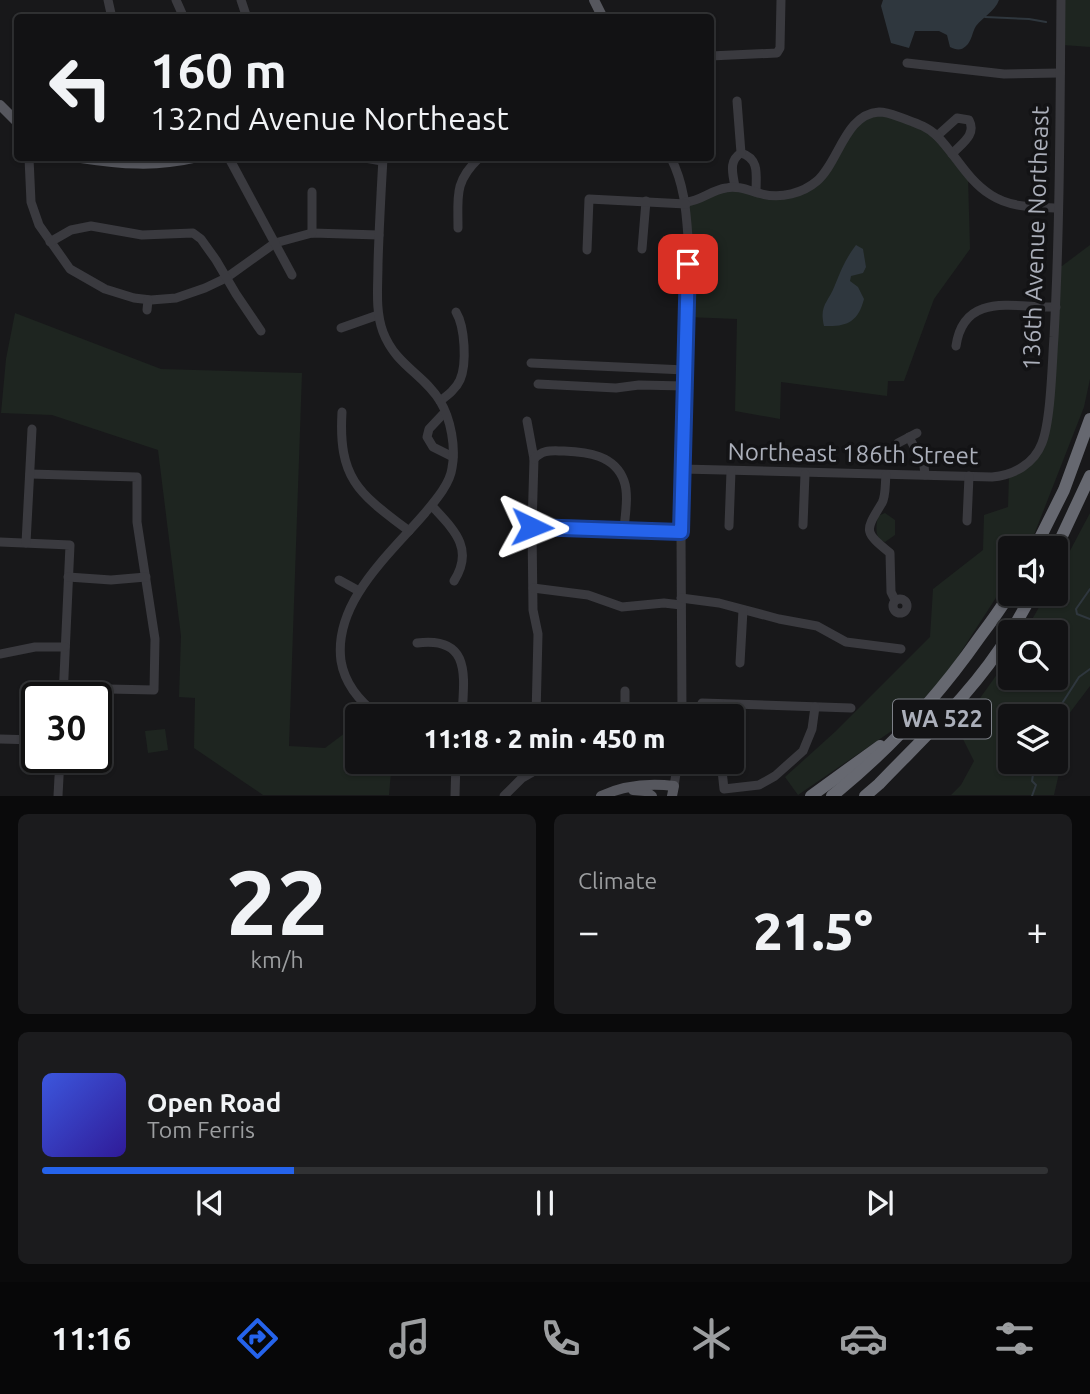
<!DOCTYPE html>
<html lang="en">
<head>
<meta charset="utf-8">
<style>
	body { margin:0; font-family:Ubuntu,sans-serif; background:#1b1b1d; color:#f1f3f6; height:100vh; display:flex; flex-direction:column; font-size:26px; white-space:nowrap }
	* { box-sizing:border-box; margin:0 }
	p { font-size:23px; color:#9c9ea0 }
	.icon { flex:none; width:38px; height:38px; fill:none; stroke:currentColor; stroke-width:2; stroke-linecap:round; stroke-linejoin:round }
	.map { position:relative; height:796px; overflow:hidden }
	.details { display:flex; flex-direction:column; gap:18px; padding:18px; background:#0a0a0b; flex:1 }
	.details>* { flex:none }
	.guide { position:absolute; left:14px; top:14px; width:700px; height:147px; border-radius:7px; box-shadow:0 2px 5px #0004,0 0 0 2px #313234; background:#121214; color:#f1f3f6; overflow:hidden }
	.controls { position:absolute; left:998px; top:536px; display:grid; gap:14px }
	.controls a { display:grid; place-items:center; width:70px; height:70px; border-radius:7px; background:#121214; box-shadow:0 2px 5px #0004,0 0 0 2px #313234; font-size:35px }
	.speed { position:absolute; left:21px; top:682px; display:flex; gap:14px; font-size:35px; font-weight:700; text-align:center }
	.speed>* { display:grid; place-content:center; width:91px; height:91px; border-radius:50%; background:#121214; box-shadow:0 2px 5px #0004,0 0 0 2px #313234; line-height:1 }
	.speed .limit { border:4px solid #111; border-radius:10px; background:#fff; color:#111 }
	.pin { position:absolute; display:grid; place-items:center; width:60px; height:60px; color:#fff; margin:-30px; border-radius:14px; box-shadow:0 4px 10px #0006 }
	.me { position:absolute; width:77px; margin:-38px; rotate:92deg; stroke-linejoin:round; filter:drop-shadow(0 0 5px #0008) }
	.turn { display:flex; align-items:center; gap:24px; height:147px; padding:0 21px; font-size:32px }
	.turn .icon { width:91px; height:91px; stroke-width:2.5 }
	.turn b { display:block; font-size:49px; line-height:60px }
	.big { font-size:52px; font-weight:800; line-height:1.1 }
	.details .card { flex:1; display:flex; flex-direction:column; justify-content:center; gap:10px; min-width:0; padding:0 24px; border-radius:10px; background:#1b1b1d }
	.details .dial { align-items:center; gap:0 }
	.dial b { font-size:91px; line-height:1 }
	.song { display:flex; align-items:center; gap:21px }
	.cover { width:84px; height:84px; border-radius:10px; background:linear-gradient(135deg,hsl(230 70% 55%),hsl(250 70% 35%)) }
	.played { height:7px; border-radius:4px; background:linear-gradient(90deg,#2563eb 25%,#313234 25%) }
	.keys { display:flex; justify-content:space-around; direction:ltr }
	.heat { display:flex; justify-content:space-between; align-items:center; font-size:38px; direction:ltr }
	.details .tiles { flex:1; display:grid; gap:18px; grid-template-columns:1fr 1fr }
	.card:last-child { grid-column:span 2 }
	.trip { position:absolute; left:345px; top:704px; width:399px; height:70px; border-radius:7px; background:#121214; box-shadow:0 2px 5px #0004,0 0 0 2px #313234; font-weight:800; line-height:70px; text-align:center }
	.menu { display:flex; height:112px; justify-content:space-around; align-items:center; background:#070708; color:#9c9ea0 }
	.menu .icon { width:49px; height:49px }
	.menu .active { color:#2563eb }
	.menu b { font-size:32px; color:#f1f3f6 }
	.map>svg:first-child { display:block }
	.green { fill:#1e2520 }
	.water { fill:#2f373e }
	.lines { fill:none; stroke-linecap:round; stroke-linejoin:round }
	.stream { stroke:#2f373e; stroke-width:2 }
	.minor { stroke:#3a3a3f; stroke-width:9 }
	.major { stroke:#56575e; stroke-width:10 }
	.highway { stroke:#666870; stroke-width:12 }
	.route-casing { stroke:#184099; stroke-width:18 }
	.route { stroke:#2563eb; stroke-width:12 }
	.labels { text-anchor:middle; stroke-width:7; stroke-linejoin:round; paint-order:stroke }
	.shield { fill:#131315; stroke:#7d8088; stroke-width:2 }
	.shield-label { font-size:23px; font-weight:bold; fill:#abafba }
	.street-label { font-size:24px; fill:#abafba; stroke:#131315 }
</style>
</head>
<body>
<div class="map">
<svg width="1090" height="796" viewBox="0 0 1090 796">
	<rect width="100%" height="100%" fill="#18181a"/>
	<g class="green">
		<polygon points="1065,0 1090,0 1090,47 1063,45"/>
		<polygon points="873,113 929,129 968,176 970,249 934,299 904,381 888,381 887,396 781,382 780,419 735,411 737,319 687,317 686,202 726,188 772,196 815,183 847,135"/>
		<polygon points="1090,245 1090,379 1084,407 1030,545 1028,548 1010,548 1010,576 946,675 896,728 798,795 785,777 836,731 930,637 933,589 983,550 984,515 1008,507 1009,475 1020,468 1043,442 1057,265 1062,266"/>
		<polygon points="15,313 161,369 302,373 289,746 325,748 357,724 357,761 392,761 389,795 263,795 194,748 195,698 179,697 181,636 158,450 52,415 1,413 6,359"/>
		<path d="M885 513 895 520V535L885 542C874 539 876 526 878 516Z"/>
		<polygon points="1090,513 1090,686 1062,723 1055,744 1055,716 1010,716 1010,761 1048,761 1060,769 1054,795 951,795 961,785 974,761 956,725 978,701 1010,656 1010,677 1055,677 1055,632 1025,632 1047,593 1055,593 1055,579"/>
		<polygon points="165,729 168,750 148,753 145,731"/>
	</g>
	<g class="water">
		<path d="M883 0H999C995 11 983 17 976 26 972 32 972 41 966 46 961 51 956 50 950 47L947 35 939 31H915L909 48 891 43 881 6Z"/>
		<path d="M856 245 863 249 866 267 863 273 851 276 850 281 858 287 864 299C858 322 847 327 824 326 819 305 828 303 835 285 841 270 846 258 856 245Z"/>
	</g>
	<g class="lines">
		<g class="stream">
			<polyline points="985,17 1029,19 1046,22"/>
			<polyline points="1090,589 1076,609 1077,614 1090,619"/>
			<polyline points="1054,716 1079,677 1090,669"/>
			<polyline points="1032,796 1036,785 1032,781 1034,768 1048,761"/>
		</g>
		<g class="minor">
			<polyline points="108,0 112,18"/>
			<polyline points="176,0 184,18"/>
			<polyline points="241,0 247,18"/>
			<polyline points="710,56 777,53 780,48 781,0"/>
			<polyline points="907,63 1004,74 1060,73"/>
			<path d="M937 136 957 118 969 120C977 135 961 144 952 154"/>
			<path d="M741 153C760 159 756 175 756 192"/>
			<polyline points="29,158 31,202 39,225 70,269 105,289 134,298 151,300 176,298 205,288 226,278 275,243 312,233 379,235"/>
			<polyline points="229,158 292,275"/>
			<polyline points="365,158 382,161"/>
			<path d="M671 158C684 184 686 209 688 237L681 532 682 716"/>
			<path d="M735 187C733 174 728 161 741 153L737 101"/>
			<path d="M686 202C701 201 711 190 726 188 738 185 750 191 762 194 781 199 803 193 817 181 839 162 845 114 879 112 888 112 896 116 905 119 916 123 928 127 937 136 956 155 967 180 991 195 1011 208 1035 207 1058 208"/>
			<path d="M458 228C458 196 454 182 479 158"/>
			<polyline points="312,233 312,192"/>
			<polyline points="50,242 71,230 91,226 142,235 193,233 201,239 216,260 236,294 261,331"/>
			<polyline points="642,249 646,201"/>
			<polyline points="587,250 589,199 686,204"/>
			<polyline points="147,310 148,300"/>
			<polyline points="341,328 378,315"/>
			<path d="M956 346C964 291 1015 308 1056 307"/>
			<polyline points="531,363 685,370"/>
			<polyline points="538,384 616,388 639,385 685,386"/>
			<path d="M440 401C448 395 456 389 460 380 467 364 465 327 456 312"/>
			<path d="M342 412C338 480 360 494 409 531"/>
			<polyline points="445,412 429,429 427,437 433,447 453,457"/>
			<polyline points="527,421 534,459 532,527 533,610 538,634 536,716"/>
			<polyline points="909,437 924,466 925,475"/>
			<polyline points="898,443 917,433"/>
			<path d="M534 459C543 449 552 451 564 451 587 452 615 455 624 481 629 495 625 515 624 530"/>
			<path d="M682 469 992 477C1014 475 1034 464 1042 443 1051 420 1052 363 1054 337 1060 225 1060 112 1061 0"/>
			<polyline points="30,474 137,477 137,522 155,639 154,690 63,688"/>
			<path d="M886 475C885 483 886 496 882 503 865 531 863 531 890 553L891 592 895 600"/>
			<path d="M432 506C453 529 475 548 454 581"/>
			<polyline points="967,521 969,476"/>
			<polyline points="803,525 805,474"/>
			<polyline points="729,526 731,471"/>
			<polyline points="532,527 681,532"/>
			<polyline points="0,542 70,545 63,698"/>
			<polyline points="26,543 32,429"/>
			<polyline points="68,577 111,580 146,577"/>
			<polyline points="339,580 359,591"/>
			<polyline points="533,588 588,595 622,607 664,603 681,605"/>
			<polyline points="681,598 719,603 779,619 817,626 846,642 901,649"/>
			<circle cx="900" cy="606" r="7"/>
			<path d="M417 643C472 636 464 677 462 716"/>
			<polyline points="0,654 35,647 65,647"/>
			<polyline points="740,663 743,610"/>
			<polyline points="702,703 851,708"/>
			<polyline points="720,704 720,716"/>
			<path d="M379 716C360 702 345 685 341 661 333 602 390 554 425 513 435 501 450 484 452 468 456 448 451 419 440 401 424 374 396 366 383 332 375 310 378 287 378 264 379 228 381 193 383 158"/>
			<polyline points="625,716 625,691"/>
			<polyline points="0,739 37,740"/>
			<polyline points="721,761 724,789 759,785 775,776 803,751 812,729 815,707"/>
			<polyline points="674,786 678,761"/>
			<polyline points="58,796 60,758"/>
			<polyline points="455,796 456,761"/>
			<polyline points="504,796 522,778 552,761"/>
		</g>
		<g class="major">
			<polyline points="594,0 603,18"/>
			<polyline points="0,105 18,123"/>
			<path d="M81 158C120 164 156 167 194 158"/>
			<polyline points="633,790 645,791 652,796"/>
			<path d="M601 796C625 785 649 783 674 786L672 796"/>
		</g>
		<g class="highway">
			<polyline points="1035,548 1064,490 1090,419"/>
			<polyline points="1055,551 1090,476"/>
			<polyline points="1011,632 1033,593"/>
			<polyline points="811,796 880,746"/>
			<path d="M832 796C889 750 937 698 979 638 990 623 1001 609 1010 593"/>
			<path d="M865 796 879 784C925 736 975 691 1010 633"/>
		</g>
	</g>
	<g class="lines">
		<g class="route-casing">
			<polyline id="route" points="532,527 681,532 688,264"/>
		</g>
		<use href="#route" class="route"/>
	</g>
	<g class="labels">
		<rect class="shield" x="893" y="699.5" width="98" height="39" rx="5"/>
		<g class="shield-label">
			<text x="942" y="727">WA 522</text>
		</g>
		<g class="street-label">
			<text transform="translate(1036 238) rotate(-88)" y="8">136th Avenue Northeast</text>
			<text transform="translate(853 454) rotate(1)" y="8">Northeast 186th Street</text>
		</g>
	</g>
</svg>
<div class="controls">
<a><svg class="icon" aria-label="sound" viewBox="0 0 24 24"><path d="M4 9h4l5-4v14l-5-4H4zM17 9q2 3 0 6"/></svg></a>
<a><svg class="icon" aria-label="search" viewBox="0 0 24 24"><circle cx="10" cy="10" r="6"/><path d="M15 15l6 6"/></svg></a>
<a><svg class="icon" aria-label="layers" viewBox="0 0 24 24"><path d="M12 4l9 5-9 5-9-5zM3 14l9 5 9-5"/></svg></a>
</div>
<div class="speed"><div class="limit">30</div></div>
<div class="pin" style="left:688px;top:264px;background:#d93025"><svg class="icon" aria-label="arrive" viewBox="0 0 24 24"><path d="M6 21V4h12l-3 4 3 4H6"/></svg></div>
<svg class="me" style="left:532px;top:527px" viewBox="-20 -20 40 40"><path d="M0-17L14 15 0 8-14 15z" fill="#2563eb" stroke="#fff" stroke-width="4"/></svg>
<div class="trip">11:18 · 2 min · 450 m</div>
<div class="guide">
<div class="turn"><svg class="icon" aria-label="left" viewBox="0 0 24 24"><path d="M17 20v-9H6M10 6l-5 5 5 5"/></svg><div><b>160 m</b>132nd Avenue Northeast</div></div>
</div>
</div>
<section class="details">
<div class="tiles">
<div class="card dial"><b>22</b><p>km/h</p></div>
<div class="card"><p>Climate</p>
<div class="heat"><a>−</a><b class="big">21.5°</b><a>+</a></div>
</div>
<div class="card">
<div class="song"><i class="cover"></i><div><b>Open Road</b><p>Tom Ferris</p></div></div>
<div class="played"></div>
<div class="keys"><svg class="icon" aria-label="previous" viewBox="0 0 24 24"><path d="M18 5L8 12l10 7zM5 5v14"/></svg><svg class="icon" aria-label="pause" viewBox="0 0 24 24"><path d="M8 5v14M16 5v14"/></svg><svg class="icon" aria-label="next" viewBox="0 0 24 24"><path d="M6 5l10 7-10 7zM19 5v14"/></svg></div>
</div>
</div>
</section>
<nav class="menu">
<b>11:16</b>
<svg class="icon active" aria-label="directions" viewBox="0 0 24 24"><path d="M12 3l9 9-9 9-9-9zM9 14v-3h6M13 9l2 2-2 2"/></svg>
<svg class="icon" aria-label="music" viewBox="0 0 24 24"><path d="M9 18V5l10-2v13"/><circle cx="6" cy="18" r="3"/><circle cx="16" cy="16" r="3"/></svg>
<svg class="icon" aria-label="phone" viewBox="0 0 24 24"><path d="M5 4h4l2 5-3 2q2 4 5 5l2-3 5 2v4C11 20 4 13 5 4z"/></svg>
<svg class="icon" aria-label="climate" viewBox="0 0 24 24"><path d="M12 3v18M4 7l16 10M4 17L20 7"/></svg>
<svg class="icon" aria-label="car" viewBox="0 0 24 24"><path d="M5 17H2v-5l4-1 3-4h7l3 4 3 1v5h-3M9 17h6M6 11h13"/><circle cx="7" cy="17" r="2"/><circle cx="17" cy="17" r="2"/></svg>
<svg class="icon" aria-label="filters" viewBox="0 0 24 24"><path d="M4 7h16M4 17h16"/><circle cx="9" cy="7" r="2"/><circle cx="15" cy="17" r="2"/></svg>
</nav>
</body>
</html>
